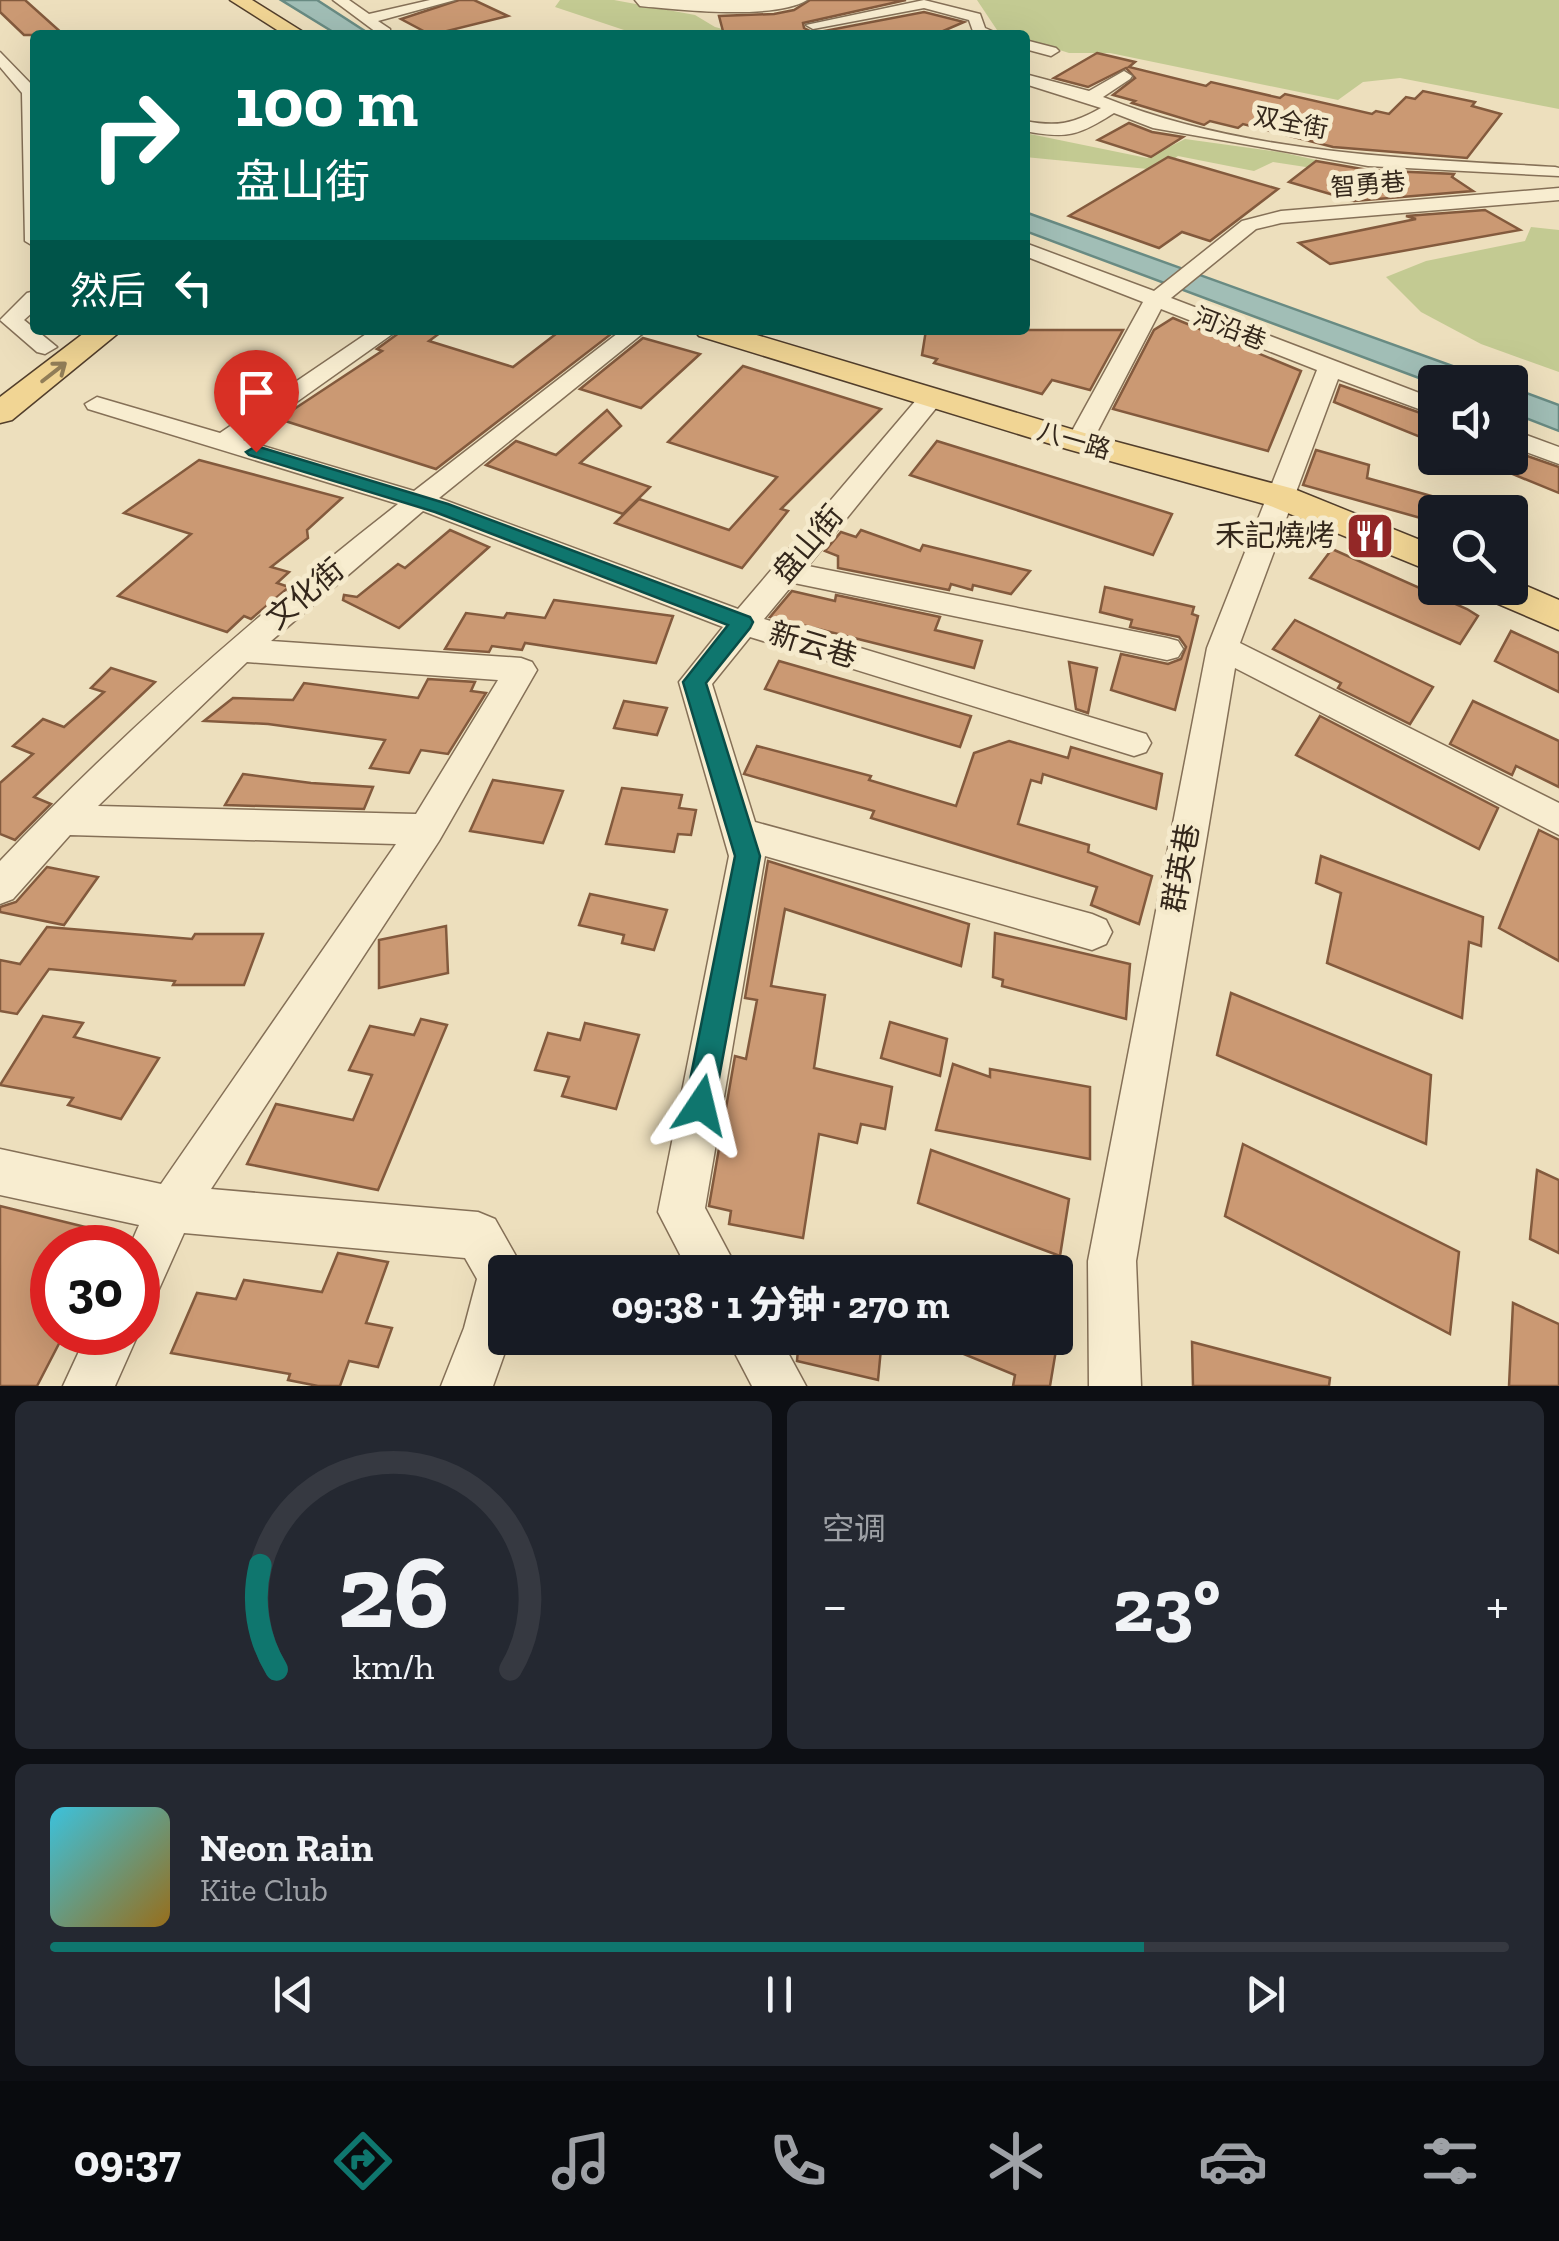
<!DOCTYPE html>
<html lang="zh">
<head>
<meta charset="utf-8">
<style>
	body { margin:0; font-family:"Zilla Slab","Noto Sans SC",serif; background:#242831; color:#f1f3f6; height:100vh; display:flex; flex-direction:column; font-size:38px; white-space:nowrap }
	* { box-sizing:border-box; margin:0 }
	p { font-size:32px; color:#9ea1a6 }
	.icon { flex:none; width:55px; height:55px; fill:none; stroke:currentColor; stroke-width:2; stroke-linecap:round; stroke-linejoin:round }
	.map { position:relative; height:1386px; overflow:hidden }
	.sheet { display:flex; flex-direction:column; gap:15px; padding:15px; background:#0d0f14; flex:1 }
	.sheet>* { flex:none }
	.banner { position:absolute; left:30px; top:30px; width:1000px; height:305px; border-radius:10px; box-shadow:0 10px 40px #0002; background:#00695c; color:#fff; overflow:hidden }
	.tools { position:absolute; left:1418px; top:365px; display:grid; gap:20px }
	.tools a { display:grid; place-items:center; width:110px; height:110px; border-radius:10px; background:#171b24; box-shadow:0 10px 40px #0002; font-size:50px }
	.speed { position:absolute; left:30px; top:1225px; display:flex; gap:20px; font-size:50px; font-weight:700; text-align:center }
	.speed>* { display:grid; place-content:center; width:130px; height:130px; border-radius:50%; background:#171b24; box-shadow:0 10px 40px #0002; line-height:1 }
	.speed .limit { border:15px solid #d22; background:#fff; color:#111 }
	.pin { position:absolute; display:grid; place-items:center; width:85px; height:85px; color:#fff; margin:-102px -42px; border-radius:50% 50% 50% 0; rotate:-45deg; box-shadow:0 0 10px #0007 }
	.pin .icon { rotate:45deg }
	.me { position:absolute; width:110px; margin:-55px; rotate:10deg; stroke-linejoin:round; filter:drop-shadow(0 0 8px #0008) }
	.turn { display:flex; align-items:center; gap:35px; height:210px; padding:0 40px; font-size:45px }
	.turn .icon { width:130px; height:130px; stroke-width:2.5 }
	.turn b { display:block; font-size:70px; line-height:85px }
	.then { display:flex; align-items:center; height:95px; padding:0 40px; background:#0003; gap:20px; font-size:38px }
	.big { font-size:75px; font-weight:800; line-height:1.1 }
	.sheet .card { flex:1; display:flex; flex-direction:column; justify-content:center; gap:15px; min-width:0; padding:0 35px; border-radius:15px; background:#242831 }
	.sheet .dial { align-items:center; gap:0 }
	.dial svg { height:260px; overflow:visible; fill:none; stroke:#363941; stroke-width:7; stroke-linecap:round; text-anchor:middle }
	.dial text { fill:#f1f3f6; stroke:none }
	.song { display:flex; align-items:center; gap:30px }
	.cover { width:120px; height:120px; border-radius:15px; background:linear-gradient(135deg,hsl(190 70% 55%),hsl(40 70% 35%)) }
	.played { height:10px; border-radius:5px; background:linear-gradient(90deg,#0f766e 75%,#363941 75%) }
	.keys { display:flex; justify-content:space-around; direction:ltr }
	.heat { display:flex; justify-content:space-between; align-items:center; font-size:55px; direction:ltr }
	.sheet .tiles { flex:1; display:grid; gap:15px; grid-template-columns:1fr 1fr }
	.card:last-child { grid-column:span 2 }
	.trip { position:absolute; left:488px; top:1255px; width:585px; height:100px; border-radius:10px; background:#171b24; box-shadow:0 10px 40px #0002; font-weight:800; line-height:100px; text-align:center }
	.tab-bar { display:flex; height:160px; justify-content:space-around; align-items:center; background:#090b0e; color:#9ea1a6 }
	.tab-bar .icon { width:70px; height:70px }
	.tab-bar .selected { color:#0f766e }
	.tab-bar b { font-size:45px; color:#f1f3f6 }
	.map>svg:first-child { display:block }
	.green { fill:#c3ca92 }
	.water { fill:#a1beb6; stroke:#698b83; stroke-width:2.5 }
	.building { fill:#cb9973; stroke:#835a3d; stroke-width:2.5 }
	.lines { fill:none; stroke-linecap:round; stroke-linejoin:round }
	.minor-casing { stroke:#857057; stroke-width:3 }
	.major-casing { stroke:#523e2b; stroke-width:3 }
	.minor { fill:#f8edd0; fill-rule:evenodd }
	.major { fill:#f1d594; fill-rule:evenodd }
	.oneway { stroke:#927e58 }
	.route { fill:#0f766e; stroke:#0a4d48; stroke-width:2.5 }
	.labels { text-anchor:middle; stroke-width:10; stroke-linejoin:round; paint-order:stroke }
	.far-street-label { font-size:25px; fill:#34271b; stroke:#f5eacc }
	.poi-label { font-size:30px; fill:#34271b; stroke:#f5eacc; text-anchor:end }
	.street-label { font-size:30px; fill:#34271b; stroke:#f5eacc }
</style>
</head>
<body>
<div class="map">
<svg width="1559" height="1386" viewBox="0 0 1559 1386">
	<rect width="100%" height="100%" fill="#eddfbd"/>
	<g class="green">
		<polygon points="560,0 614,0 695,15 715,27 746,35 639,35 555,7"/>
		<polygon points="977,0 1559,0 1559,109 1400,78 1363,82 1338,100 1110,53 1069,53 1025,39 1025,35 997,30"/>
		<polygon points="1025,133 1147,158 1185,139 1280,152 1380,174 1358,175 1273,162 1254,171 1178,156 1158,170 1025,157"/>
		<polygon points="1531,227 1559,230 1559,372 1481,344 1421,312 1386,277 1426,261 1525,241"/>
	</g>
	<g class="water">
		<polygon points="281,0 317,0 371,35 338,35"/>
		<polygon points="1025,212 1497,382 1435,384 1025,231"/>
		<polygon points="1510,387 1559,405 1559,431 1510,412"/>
	</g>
	<g class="building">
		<polygon points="0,0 25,0 64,35 24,35 0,12"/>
		<polygon points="459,0 474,0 508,16 431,35 401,19"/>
		<polygon points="810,0 906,0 803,23 804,28 814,33 924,12 964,22 934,35 724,35 719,16 774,14 794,10"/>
		<polygon points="1097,53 1135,62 1129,67 1206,86 1211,82 1280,98 1285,94 1372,114 1376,111 1389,114 1406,97 1415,99 1423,91 1475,102 1472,106 1501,114 1467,158 1333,147 1243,124 1238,128 1210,121 1204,125 1132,103 1135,101 1113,95 1135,78 1126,68 1088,87 1054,78"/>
		<polygon points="1129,123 1152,132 1183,137 1151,157 1098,140"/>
		<polygon points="1168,157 1278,189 1210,241 1182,232 1159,248 1069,216"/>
		<polygon points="1316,161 1368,170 1454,174 1452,177 1473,191 1354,201 1289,182"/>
		<polygon points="1485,210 1520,230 1330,264 1299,243 1416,219 1406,216"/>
		<polygon points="1173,318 1301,371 1268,451 1113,409 1154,330"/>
		<polygon points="403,330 444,330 429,341 513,367 561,330 615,331 436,469 279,419 382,351 377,349"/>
		<polygon points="926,330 1123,330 1090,390 1052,380 1042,394 934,363 937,359 922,355"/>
		<polygon points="643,338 700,354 641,408 580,389"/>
		<polygon points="743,366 881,409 781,509 788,511 742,568 615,523 639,499 729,530 777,477 668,442"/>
		<polygon points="1340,385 1435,418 1435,443 1334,402"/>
		<polygon points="607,410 621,426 580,463 650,487 623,514 486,465 516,441 556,455"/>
		<polygon points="937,441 1172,514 1153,555 910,475"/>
		<polygon points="1316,450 1369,465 1367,478 1435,497 1435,522 1303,485"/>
		<polygon points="1510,450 1559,467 1559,493 1510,473"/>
		<polygon points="199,460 342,498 307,530 308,538 271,567 289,572 277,583 289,587 251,619 244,616 227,632 118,596 191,534 124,513"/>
		<polygon points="450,530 489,547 399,628 343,600 344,595 357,597 398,564 405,568"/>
		<polygon points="861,530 920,551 923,545 1030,571 1011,594 973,585 972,590 951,584 949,590 838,568 838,556 825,551 841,532 856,537"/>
		<polygon points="1332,549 1467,609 1478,616 1460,644 1310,578"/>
		<polygon points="1105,587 1194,607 1192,614 1198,616 1175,710 1111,690 1121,654 1168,664 1181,659 1186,647 1179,637 1130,627 1132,620 1100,612"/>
		<polygon points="792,591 835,601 836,595 940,617 935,630 982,641 974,668 770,617"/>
		<polygon points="554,600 673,616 656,663 525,643 522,650 492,646 489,652 445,649 466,613 504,618 507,613 545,618"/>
		<polygon points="1295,620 1433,687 1410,724 1338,688 1341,683 1273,649"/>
		<polygon points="1511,631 1559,653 1559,692 1495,661"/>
		<polygon points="779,661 971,716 960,747 765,689"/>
		<polygon points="1069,662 1097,668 1088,713 1076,709"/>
		<polygon points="111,668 155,682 34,797 51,804 15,840 0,834 0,783 33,754 13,746 43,719 64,727 104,692 91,688"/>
		<polygon points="428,679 475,682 471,691 486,693 448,754 421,750 409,773 370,768 385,740 268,724 204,721 233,698 293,700 304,683 418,698"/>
		<polygon points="624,701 667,708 657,735 614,728"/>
		<polygon points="1473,701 1559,741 1559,787 1516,766 1512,775 1450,744"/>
		<polygon points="1320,716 1498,808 1479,849 1296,755"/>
		<polygon points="1009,741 1068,758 1071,747 1162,774 1156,809 1043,774 1041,783 1031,780 1018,824 1089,845 1088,852 1152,876 1139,924 1091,905 1097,887 871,818 874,811 744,774 757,746 871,776 869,780 956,806 974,753"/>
		<polygon points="243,774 311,783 373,787 364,809 225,805"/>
		<polygon points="493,780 563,791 543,843 470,831"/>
		<polygon points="622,788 682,795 679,808 696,810 691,835 678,834 674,852 606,844"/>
		<polygon points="1539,830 1559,840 1559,961 1499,928"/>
		<polygon points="1321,856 1483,917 1481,946 1469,942 1462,1018 1327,963 1341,893 1316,883"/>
		<polygon points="768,861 969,924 961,966 785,909 771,986 825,995 814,1068 892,1087 885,1129 861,1124 857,1143 819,1134 803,1238 729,1224 731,1211 709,1206 735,1056 746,1059 757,1000 745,998"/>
		<polygon points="47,867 98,877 64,925 0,912 0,907 16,902"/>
		<polygon points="590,894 667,910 654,950 622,943 624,935 579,925"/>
		<polygon points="446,926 448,973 379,988 379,940"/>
		<polygon points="47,927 192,939 195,934 263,934 244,985 173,985 175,981 49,969 17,1014 0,1011 0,960 20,964"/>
		<polygon points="995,933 1130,964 1126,1019 1002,986 1003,980 993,977"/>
		<polygon points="1231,993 1431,1075 1426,1144 1217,1055"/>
		<polygon points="43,1016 83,1023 74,1037 159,1058 121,1119 68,1105 73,1098 0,1085"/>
		<polygon points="421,1019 447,1025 378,1190 247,1164 276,1104 353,1120 372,1075 349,1070 370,1026 414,1035"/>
		<polygon points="890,1022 947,1039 940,1076 881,1058"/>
		<polygon points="585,1023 639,1035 616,1109 562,1096 569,1077 535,1070 548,1033 580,1040"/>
		<polygon points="953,1064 990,1077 990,1069 1090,1087 1090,1159 936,1130"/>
		<polygon points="1243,1144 1459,1252 1450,1334 1225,1216"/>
		<polygon points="931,1150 1069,1199 1060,1256 918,1203"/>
		<polygon points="1537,1170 1559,1180 1559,1253 1530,1239"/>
		<polygon points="0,1206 126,1237 125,1248 52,1248 52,1332 65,1332 37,1386 0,1386"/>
		<polygon points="338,1253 388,1262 366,1323 392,1328 378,1367 349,1361 340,1386 318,1386 288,1380 290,1374 171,1353 197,1293 236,1299 244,1280 322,1292"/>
		<polygon points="1513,1303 1559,1324 1559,1386 1509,1386"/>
		<polygon points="799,1338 882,1338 878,1380 797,1361"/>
		<polygon points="925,1338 1058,1338 1050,1386 1013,1386 1015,1375"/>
		<polygon points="1192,1342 1330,1378 1329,1386 1193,1386"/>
	</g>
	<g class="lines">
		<g class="minor-casing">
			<g id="minor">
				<polygon points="333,0 349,0 369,14 430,0 455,0 378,21 390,29 390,35 380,35"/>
				<path d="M635 0H807C775 20 679 10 640 6Z"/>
				<polygon points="924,0 980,14 985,28 1001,35 974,34 969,20 924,8 813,29 806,25"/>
				<polygon points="1025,40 1056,48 1059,51 1051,56 1025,49"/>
				<polygon points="0,52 35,88 35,247 25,241 22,93 0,67"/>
				<path d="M1124 71 1132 76 1130 79 1103 97C1244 154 1404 158 1555 167L1559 168V176L1368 166 1153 128 1114 113C1078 136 1067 139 1025 131V121C1057 127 1073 124 1101 108L1025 84V74L1089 91Z"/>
				<polygon points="1559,188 1559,200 1281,223 1256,229 1171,298 1435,399 1435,415 1338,379 1240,643 1559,803 1559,835 1235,668 1136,1261 1141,1386 1089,1386 1088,1261 1207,648 1317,370 1161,309 1092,442 1088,447 1070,447 1066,442 1143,302 1025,256 1025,243 1154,291 1242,221 1281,211"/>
				<polygon points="35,291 35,310 24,320 57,347 45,354 37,352 0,320 27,293"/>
				<path d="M372 330H398L243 440 414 491 622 330H647L439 498 738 609 923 392H941L944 397 941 402 808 566 1167 638 1178 641 1183 649 1178 657 1167 660 794 583 764 619 1146 734 1151 743 1146 752 1134 756 750 637 712 684 755 822 1092 914 1106 920 1112 932 1106 944 1092 950 765 856 705 1208 739 1272H689L658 1212 729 856 679 682 723 627 423 511 271 641 521 658 532 662 537 670 439 841 211 1189 478 1212 495 1219 525 1272H505V1338H510L493 1386H441L464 1328 477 1279 465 1258 184 1233 155 1298 138 1305V1248H129L139 1225 0 1195V1149L161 1184 396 844 70 835 13 899 0 904V861C122 732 257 614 398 504L88 409 85 404 97 397 220 433ZM247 662 498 680 416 814 98 806Z"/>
				<polygon points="1510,429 1559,447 1559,464 1510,446"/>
				<polygon points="138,1328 139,1332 115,1386 63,1386 88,1332 138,1332"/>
				<polygon points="727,1338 780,1338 806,1386 752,1386"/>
			</g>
		</g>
		<g class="major-casing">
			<g id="major">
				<polygon points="230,0 252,0 308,35 285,35"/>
				<polygon points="88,330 122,330 12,420 0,423 0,397"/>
				<polygon points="694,330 740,330 1091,435 1294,489 1435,546 1435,573 1268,505 1067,449 699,336"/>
				<polygon points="1510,579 1559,600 1559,630 1482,597 1477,588 1510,588"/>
			</g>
		</g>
		<use href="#minor" class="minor"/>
		<use href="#major" class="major"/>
	</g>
	<defs><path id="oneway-shaft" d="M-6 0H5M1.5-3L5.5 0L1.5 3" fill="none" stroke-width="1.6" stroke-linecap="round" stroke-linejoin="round" transform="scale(2.5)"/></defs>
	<use class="oneway" href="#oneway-shaft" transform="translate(54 372) rotate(-38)"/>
	<polygon class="route" points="256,446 448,504 750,617 753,622 750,628 706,683 760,856 712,1116 701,1121 690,1116 685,1105 735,856 683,682 728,625 435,512 249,455 246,452"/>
	<defs>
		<g id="restaurant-square" transform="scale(2.5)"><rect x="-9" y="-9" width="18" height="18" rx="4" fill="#932827" stroke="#f5eacc"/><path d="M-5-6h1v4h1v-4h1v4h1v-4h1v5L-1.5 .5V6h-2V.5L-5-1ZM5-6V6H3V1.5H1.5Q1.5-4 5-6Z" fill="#fff"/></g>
	</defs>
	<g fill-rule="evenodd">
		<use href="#restaurant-square" x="1370" y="536"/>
	</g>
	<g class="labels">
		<g class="far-street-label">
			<text transform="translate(1291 122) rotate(11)" y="9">双全街</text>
			<text transform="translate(1368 184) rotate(-5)" y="9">智勇巷</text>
			<text transform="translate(1230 328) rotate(21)" y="9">河沿巷</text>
			<text transform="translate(1074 440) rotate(16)" y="9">八一路</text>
		</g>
		<g class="poi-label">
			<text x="1335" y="546">禾記燒烤</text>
		</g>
		<g class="street-label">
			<text transform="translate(808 544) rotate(-50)" y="10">盘山街</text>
			<text transform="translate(305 594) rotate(-40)" y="10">文化街</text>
			<text transform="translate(813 645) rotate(17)" y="10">新云巷</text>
			<text transform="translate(1181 868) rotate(-80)" y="10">群英巷</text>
		</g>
	</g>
</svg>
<div class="tools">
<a><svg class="icon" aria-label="sound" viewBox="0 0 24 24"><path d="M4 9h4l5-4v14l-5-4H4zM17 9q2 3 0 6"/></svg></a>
<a><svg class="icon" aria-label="search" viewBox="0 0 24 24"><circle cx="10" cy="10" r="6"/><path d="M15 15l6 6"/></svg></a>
</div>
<div class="speed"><div class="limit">30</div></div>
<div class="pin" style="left:256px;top:452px;background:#d93025"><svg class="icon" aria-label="arrive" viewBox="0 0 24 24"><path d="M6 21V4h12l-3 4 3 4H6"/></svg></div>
<svg class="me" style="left:701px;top:1105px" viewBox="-20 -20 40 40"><path d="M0-17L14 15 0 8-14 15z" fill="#0f766e" stroke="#fff" stroke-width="4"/></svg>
<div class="trip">09:38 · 1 分钟 · 270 m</div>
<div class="banner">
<div class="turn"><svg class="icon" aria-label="right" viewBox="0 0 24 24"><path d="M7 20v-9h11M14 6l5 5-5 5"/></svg><div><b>100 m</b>盘山街</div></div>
<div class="then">然后<svg class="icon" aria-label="left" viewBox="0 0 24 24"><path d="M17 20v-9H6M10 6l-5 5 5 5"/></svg></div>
</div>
</div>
<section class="sheet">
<div class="tiles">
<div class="card dial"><svg viewBox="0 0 100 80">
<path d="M14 69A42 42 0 1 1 86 69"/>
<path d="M14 69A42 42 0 0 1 9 37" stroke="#0f766e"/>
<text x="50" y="56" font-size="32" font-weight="700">26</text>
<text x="50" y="72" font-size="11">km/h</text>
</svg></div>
<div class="card"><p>空调</p>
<div class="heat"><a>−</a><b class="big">23°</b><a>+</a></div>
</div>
<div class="card">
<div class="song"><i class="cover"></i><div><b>Neon Rain</b><p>Kite Club</p></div></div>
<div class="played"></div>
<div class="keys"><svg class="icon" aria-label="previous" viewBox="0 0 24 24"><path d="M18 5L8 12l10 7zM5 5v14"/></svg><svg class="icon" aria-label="pause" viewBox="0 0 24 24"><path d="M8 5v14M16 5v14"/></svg><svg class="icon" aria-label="next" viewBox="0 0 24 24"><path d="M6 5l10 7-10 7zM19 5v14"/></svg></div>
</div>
</div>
</section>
<nav class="tab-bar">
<b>09:37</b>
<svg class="icon selected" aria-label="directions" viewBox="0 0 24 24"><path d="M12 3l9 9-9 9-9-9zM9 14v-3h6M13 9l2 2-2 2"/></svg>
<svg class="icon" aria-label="music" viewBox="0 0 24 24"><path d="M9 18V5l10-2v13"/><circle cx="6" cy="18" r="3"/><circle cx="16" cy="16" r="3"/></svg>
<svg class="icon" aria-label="phone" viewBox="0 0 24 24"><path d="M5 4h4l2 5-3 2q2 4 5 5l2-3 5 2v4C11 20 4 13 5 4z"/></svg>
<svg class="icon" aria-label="climate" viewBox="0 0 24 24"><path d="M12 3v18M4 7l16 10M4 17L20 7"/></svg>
<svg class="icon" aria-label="car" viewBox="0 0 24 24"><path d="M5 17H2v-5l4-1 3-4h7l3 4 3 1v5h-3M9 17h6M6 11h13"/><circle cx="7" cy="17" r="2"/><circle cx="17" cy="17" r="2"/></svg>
<svg class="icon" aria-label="filters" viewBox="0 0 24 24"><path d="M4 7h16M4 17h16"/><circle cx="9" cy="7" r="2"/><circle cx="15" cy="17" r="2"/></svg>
</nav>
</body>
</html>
